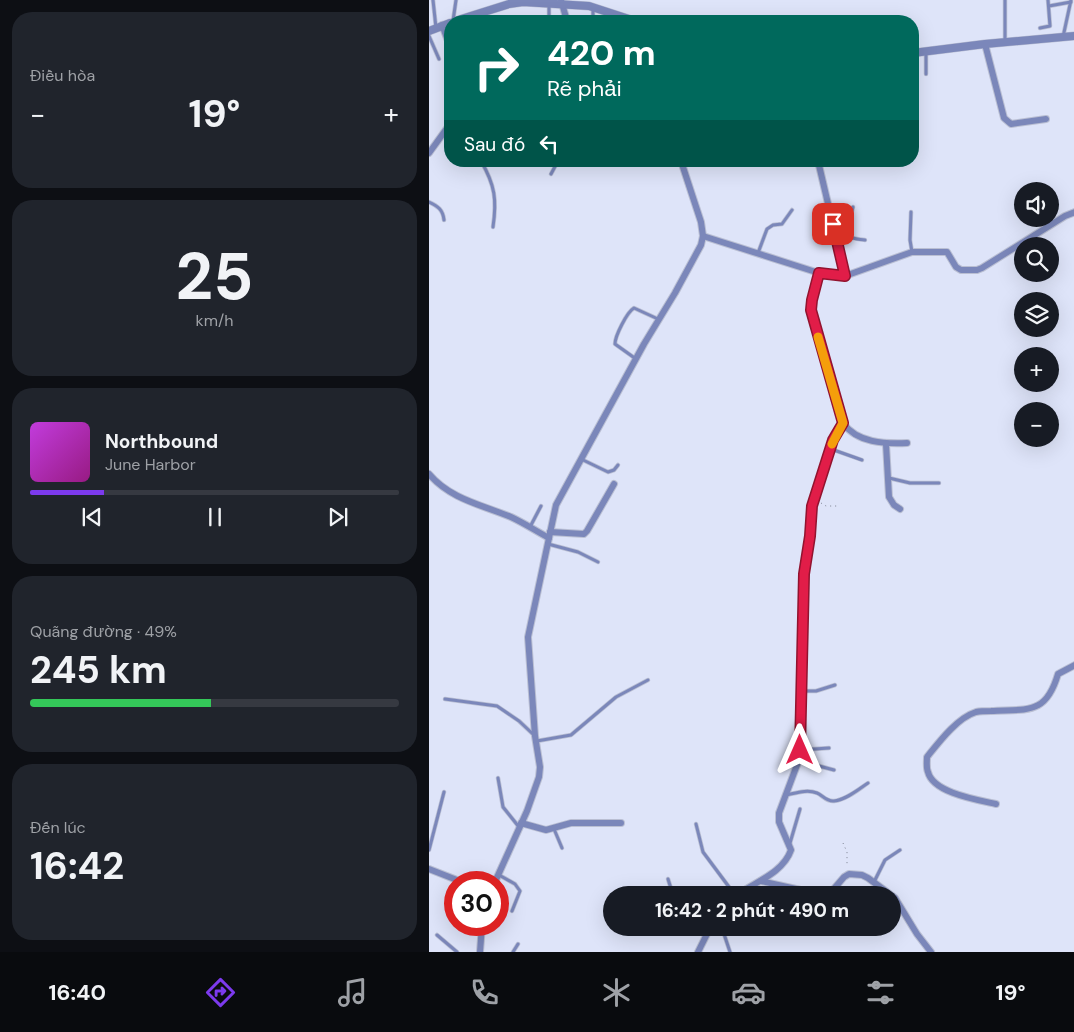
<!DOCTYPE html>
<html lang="vi">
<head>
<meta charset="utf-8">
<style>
	body { margin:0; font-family:"DM Sans",sans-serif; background:#20242c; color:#f1f3f6; height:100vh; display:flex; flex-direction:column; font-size:19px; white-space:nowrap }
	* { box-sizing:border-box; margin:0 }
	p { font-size:16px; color:#9ea1a6 }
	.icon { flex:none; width:28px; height:28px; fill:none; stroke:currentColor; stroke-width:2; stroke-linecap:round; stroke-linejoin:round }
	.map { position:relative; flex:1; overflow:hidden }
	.sheet { display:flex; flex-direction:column; gap:12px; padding:12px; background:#0d0f14; width:429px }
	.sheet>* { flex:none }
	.hud { position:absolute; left:15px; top:15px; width:475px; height:152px; border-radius:20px; box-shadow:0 5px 20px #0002; background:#00695c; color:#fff; overflow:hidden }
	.fabs { position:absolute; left:585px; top:182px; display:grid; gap:10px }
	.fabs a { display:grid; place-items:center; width:45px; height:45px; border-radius:50%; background:#171b24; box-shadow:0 5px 20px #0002; font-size:25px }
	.speed { position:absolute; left:15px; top:871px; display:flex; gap:10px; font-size:25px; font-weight:700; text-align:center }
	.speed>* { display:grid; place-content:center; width:65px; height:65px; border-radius:50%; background:#171b24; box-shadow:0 5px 20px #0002; line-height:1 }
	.speed .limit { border:8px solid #d22; background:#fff; color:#111 }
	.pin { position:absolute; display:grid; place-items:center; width:42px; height:42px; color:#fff; margin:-21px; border-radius:10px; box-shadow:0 2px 8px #0006 }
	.me { position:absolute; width:55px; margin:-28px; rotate:0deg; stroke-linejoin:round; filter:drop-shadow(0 0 4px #0008) }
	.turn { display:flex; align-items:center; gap:18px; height:105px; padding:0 20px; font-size:22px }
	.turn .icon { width:65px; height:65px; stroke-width:2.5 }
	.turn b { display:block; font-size:35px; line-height:42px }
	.then { display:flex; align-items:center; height:48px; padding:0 20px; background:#0003; gap:10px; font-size:19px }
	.big { font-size:38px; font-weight:700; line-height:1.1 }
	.sheet .tile { flex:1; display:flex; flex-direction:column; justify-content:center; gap:8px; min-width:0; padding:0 18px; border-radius:20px; background:#20242c }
	.sheet .dial { align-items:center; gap:0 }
	.dial b { font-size:65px; line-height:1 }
	.song { display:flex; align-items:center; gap:15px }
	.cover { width:60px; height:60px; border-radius:8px; background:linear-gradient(135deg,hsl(290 70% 55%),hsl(310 70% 35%)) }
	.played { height:5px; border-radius:2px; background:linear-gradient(90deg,#7c3aed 20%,#363941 20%) }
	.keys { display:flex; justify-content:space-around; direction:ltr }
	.heat { display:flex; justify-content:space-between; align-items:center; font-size:28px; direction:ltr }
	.charge { height:8px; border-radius:4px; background:linear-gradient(90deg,#34c759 49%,#363941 0) }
	.trip { position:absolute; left:174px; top:886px; width:298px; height:50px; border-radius:25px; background:#171b24; box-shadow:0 5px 20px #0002; font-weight:700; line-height:50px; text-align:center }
	.dock { display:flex; height:80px; justify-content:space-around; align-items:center; background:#090b0e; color:#9ea1a6 }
	.dock .icon { width:35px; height:35px }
	.dock .selected { color:#7c3aed }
	.dock b { font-size:22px; color:#f1f3f6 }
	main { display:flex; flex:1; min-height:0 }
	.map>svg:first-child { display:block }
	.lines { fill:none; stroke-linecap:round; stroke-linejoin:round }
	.service-casing { stroke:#babfd3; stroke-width:4.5 }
	.minor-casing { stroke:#babfd3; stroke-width:8 }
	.tertiary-casing { stroke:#babfd3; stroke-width:9 }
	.path { stroke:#7b8090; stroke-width:1; stroke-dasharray:1 4; stroke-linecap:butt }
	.service { stroke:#7b87ba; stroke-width:3 }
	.minor { stroke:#7b87ba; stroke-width:6 }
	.tertiary { stroke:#7b87ba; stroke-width:8 }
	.route-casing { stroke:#92132f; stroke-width:12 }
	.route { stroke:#e11d48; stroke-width:9 }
	.slow { stroke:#f59e0b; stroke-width:9 }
</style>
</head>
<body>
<main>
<section class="sheet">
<div class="tile"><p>Điều hòa</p>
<div class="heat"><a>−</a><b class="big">19°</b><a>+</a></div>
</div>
<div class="tile dial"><b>25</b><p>km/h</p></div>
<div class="tile">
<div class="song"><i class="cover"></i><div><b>Northbound</b><p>June Harbor</p></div></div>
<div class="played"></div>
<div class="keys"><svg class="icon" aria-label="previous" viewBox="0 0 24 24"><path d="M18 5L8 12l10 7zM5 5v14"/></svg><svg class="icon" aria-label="pause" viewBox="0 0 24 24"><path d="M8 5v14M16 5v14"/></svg><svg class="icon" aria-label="next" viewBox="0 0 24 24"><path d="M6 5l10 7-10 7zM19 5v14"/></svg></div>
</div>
<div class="tile"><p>Quãng đường · 49%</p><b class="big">245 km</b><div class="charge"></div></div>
<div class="tile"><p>Đến lúc</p><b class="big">16:42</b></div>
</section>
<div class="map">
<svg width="646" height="952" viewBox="0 0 646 952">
	<rect width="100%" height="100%" fill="#dee4f9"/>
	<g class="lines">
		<g class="service-casing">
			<g id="service">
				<polyline points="4,0 7,28"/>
				<polyline points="576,0 576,42"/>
				<polyline points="120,5 120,21"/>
				<polyline points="620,6 642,2"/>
				<polyline points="24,21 27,0"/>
				<polyline points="164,21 164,8"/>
				<polyline points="611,28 621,26 619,0"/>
				<polyline points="0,36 10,59"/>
				<polyline points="634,37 642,0"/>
				<polyline points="497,74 497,52"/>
				<path d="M52 161C66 185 68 200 64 227"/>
				<polyline points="122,174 129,161"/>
				<path d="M0 202C9 206 14 210 15 220"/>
				<polyline points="482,212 481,240 483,252"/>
				<polyline points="404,224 420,222 424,207"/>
				<path d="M407 236C418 236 426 239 436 240"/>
				<polyline points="329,253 338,229 344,225 353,224 363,210"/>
				<path d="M207 359 186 344C186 336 198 312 205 308L229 319"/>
				<polyline points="402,449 433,460"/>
				<polyline points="152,459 179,472 185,470 189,465"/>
				<polyline points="460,478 481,483 510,483"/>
				<polyline points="101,527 112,506"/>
				<polyline points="119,544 149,552 169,562"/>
				<polyline points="372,691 387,691 406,685"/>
				<polyline points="16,699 68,706 90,721 106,736"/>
				<polyline points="108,741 142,735 187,697 219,680"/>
				<polyline points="371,750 400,748"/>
				<polyline points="372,757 390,766 405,770"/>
				<polyline points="69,778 74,807 90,827"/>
				<path d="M357 795C367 793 378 789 388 793 393 795 398 802 405 801 417 800 430 789 439 783"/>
				<polyline points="267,824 274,852 306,895"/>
				<polyline points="125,829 133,848"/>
				<polyline points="361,843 371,809"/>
				<polyline points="0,850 15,792"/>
				<polyline points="70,875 86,884 91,891 83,911"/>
				<polyline points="239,879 244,895"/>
				<polyline points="445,882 456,860 471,850"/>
				<polyline points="293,928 301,952"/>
				<polyline points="8,935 28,952"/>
				<polyline points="84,952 89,944"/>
			</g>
		</g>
		<g class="minor-casing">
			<g id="minor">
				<polyline points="132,0 138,21"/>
				<polyline points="13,25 21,46"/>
				<polyline points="556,44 575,118 582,124 617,119"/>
				<polyline points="0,153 21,124"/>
				<polyline points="389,161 416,276"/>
				<polyline points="274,236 390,273 416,276 483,252 518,252 527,267 532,270 548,270 553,268 636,216 646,212"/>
				<path d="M390 273 383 300 382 310 414 423C428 443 456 444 478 443"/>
				<polyline points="457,444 460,497 465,505 471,509"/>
				<path d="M0 474C21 499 53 505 82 517 95 523 107 531 120 538"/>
				<polyline points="121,532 155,534 158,531 185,484"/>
				<path d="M567 804C549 800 504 793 499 772 497 768 498 761 498 757 510 742 528 718 547 712 552 711 557 711 562 711 599 709 617 715 629 674L646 665"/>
				<polyline points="92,823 117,830 142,823 192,823"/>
				<polyline points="0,869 33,882"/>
				<polyline points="332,881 394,895 403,891 415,877 420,874 433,875 439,878 466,898 488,934 502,952"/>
				<polyline points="66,882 98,811 110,777 111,767 106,736 99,637 127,505 215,344 246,293 272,245 274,236 272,222 252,161"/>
				<path d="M308 895C326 882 354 873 362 850L350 822V813L371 757 370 746 375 574 381 536 383 506 404 440 414 423"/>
				<polyline points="51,952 53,925"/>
				<polyline points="269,952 281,928"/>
			</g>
		</g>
		<g class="tertiary-casing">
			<g id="tertiary">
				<polyline points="26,21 80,4 94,2 160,6 206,21"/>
				<polyline points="0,31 21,23"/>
				<polyline points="484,53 556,44 646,36"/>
			</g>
		</g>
		<g class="path">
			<polyline points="613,184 615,191"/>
			<polyline points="392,503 397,506 410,506"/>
			<polyline points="414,843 418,852 418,867"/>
		</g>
		<use href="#service" class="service"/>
		<use href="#minor" class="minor"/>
		<use href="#tertiary" class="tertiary"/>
	</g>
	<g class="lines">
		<g class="route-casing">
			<polyline id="route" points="371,750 375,574 381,536 383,506 404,440 414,423 382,310 383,300 390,273 416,276 404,224"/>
		</g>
		<use href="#route" class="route"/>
		<polyline class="slow" points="389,337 414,423 403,444"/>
	</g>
</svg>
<div class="fabs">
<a><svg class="icon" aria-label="sound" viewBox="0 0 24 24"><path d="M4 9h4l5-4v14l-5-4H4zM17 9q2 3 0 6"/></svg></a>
<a><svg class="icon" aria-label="search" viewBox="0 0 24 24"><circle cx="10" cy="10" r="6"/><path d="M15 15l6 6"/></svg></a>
<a><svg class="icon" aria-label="layers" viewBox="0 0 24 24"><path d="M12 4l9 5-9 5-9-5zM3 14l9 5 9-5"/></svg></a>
<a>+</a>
<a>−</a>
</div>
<div class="speed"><div class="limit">30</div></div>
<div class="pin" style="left:404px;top:224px;background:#d93025"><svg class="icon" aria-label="arrive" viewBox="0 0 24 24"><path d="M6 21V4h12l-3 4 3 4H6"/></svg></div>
<svg class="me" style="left:371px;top:750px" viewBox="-20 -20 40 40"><path d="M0-17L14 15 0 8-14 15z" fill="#e11d48" stroke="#fff" stroke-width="4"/></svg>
<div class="trip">16:42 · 2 phút · 490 m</div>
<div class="hud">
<div class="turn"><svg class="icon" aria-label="right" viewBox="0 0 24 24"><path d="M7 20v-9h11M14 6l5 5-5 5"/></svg><div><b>420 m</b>Rẽ phải</div></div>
<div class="then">Sau đó<svg class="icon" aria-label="left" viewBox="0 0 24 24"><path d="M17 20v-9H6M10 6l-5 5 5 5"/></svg></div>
</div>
</div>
</main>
<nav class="dock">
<b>16:40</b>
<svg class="icon selected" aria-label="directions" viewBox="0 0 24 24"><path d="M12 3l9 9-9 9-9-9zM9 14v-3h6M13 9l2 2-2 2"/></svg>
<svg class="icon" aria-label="music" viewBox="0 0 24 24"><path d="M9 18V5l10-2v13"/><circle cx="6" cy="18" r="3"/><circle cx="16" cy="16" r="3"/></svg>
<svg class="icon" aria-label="phone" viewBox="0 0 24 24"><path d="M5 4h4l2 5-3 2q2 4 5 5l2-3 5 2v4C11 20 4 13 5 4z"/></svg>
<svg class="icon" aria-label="climate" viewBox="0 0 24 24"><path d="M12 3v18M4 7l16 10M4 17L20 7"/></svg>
<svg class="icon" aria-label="car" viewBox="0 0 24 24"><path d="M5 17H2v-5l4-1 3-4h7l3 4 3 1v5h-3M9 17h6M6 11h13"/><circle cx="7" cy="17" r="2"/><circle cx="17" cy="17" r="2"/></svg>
<svg class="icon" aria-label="filters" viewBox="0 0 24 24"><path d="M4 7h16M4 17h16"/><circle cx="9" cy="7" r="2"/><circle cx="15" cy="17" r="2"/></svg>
<b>19°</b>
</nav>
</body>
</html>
